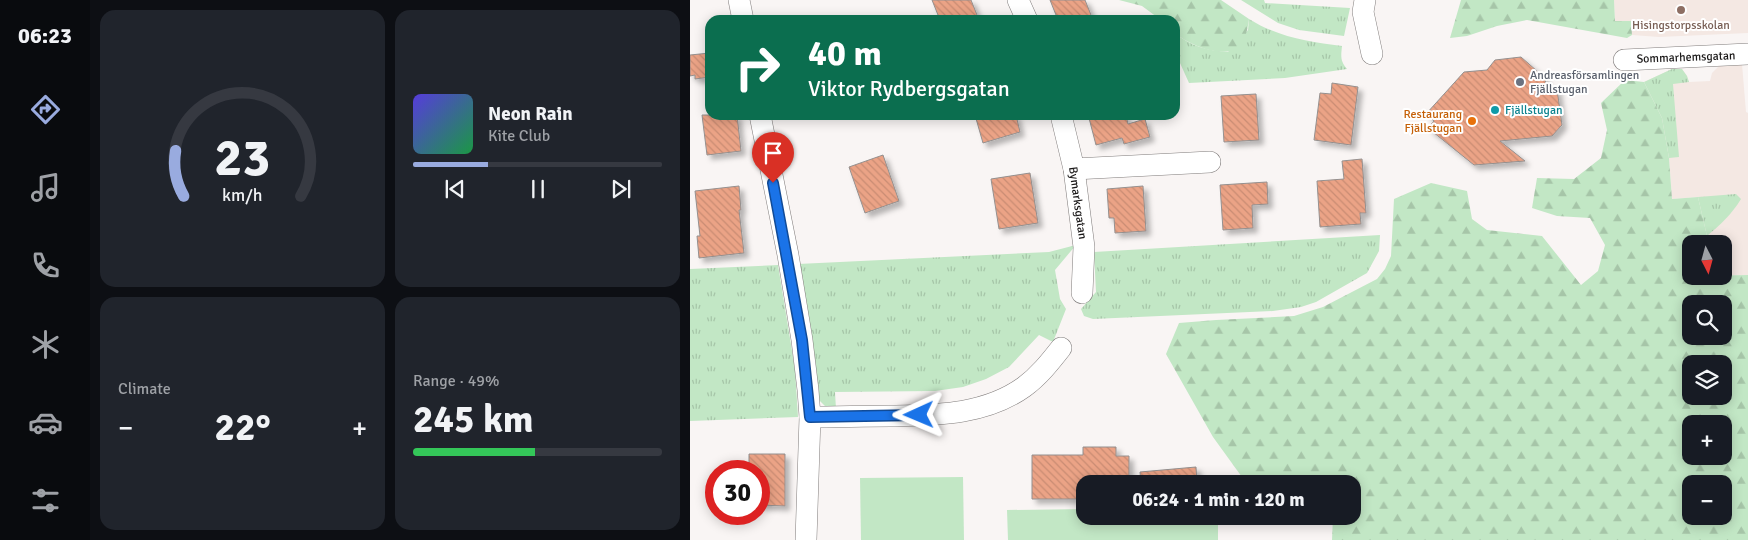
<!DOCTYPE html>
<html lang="en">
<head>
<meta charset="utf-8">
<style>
	body { margin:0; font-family:Signika,sans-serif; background:#20242c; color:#f1f3f6; height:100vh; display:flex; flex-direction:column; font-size:19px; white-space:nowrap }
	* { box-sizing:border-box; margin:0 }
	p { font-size:16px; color:#9ea1a6 }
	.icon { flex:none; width:28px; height:28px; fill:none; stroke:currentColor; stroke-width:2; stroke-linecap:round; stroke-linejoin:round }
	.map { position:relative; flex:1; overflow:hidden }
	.drawer { display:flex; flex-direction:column; gap:10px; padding:10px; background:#0d0f14; width:600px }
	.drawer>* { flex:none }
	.hud { position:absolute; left:15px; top:15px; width:475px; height:105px; border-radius:15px; box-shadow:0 2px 12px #0003; background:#0b6e4f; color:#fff; overflow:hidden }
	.needle { width:32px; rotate:174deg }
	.tools { position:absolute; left:992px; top:235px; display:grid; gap:10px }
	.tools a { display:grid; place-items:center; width:50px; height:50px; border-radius:10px; background:#171b24; box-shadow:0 2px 12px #0003; font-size:25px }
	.speed { position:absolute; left:15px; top:460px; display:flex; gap:10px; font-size:25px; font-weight:700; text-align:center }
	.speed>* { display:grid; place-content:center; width:65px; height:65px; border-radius:50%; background:#171b24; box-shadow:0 2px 12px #0003; line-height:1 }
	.speed .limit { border:8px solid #d22; background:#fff; color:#111 }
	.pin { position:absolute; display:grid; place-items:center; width:42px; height:42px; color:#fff; margin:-51px -21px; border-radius:50% 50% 50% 0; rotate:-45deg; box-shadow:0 0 5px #0007 }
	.pin .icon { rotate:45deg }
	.me { position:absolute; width:55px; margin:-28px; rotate:269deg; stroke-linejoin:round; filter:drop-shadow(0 0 4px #0008) }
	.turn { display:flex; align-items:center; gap:18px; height:105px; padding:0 20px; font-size:22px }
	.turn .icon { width:65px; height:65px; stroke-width:2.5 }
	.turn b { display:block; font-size:35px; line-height:42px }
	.big { font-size:38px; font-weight:800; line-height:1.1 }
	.drawer .card { flex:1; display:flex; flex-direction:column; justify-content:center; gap:8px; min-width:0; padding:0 18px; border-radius:15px; background:#20242c }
	.drawer .dial { align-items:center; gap:0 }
	.dial svg { height:130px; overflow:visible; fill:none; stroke:#363941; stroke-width:7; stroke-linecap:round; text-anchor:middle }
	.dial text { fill:#f1f3f6; stroke:none }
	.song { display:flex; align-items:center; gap:15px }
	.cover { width:60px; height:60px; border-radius:8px; background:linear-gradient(135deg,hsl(250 70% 55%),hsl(140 70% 35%)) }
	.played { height:5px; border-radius:2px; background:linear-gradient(90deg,#99abdf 30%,#363941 30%) }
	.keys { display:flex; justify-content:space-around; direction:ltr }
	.heat { display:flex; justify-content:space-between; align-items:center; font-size:28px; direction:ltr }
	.charge { height:8px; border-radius:4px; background:linear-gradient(90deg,#34c759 49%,#363941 0) }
	.drawer .tiles { flex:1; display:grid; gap:10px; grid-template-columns:repeat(2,1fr) }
	.trip { position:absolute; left:386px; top:475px; width:285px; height:50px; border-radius:15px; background:#171b24; box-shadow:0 2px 12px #0003; font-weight:800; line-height:50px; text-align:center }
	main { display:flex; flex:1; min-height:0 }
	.dock { display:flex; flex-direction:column; width:90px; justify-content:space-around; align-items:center; background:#090b0e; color:#9ea1a6 }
	.dock .icon { width:35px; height:35px }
	.dock .current { color:#99abdf }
	.dock b { font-size:22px; color:#f1f3f6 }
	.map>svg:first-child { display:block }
	.built { fill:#f4e8e3 }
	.grass { fill:url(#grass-tufts) }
	.forest { fill:url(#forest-firs); fill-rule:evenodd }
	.pitch { fill:#c2e7c5 }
	.building { fill:url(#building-back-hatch); stroke:#94908f; filter:url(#shadow) }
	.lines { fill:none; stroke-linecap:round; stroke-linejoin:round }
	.minor-casing { stroke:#817d7c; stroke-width:22 }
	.minor { stroke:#fff; stroke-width:21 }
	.route-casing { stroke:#114b97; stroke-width:12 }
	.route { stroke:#1a73e8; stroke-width:9 }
	.education-dot { fill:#8d6e63; stroke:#fff; stroke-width:2 }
	.worship-dot { fill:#6b7280; stroke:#fff; stroke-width:2 }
	.culture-dot { fill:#0f9aa8; stroke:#fff; stroke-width:2 }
	.food-dot { fill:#e8710a; stroke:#fff; stroke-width:2 }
	.labels { text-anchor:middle; stroke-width:4; stroke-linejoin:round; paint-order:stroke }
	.education-label { font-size:12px; fill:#785e54; stroke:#fff }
	.street-label { font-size:12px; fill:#1a1818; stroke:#fff }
	.worship-label { font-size:12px; fill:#5b616d; stroke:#fff; text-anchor:start }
	.culture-label { font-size:12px; fill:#0d838f; stroke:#fff; text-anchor:start }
	.food-label { font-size:12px; fill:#c56008; stroke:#fff; text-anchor:end }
</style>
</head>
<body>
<main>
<nav class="dock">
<b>06:23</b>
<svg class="icon current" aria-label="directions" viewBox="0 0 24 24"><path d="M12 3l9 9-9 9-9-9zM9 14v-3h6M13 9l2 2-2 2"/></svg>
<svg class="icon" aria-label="music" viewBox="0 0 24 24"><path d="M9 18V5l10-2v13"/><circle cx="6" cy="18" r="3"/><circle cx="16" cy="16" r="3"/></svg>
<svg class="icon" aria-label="phone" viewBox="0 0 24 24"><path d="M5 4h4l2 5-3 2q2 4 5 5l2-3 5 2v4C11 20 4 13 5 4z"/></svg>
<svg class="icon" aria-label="climate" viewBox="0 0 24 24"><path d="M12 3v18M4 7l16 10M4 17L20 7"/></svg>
<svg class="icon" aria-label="car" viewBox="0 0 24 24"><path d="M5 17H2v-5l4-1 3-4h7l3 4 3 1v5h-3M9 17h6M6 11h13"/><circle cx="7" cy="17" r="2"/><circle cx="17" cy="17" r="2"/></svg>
<svg class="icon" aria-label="filters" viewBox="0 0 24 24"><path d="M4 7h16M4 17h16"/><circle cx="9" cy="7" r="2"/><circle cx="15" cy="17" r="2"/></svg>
</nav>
<section class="drawer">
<div class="tiles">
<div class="card dial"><svg viewBox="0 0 100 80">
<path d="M14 69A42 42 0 1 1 86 69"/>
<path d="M14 69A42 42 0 0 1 9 41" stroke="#99abdf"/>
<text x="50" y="56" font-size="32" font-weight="700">23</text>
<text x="50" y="72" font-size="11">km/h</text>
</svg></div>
<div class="card">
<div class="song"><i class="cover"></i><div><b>Neon Rain</b><p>Kite Club</p></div></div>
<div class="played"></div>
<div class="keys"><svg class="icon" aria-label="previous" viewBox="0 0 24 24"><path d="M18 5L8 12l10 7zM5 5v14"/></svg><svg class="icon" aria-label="pause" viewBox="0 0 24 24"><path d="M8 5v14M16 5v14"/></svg><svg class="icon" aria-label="next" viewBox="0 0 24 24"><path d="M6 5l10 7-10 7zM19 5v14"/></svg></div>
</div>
<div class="card"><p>Climate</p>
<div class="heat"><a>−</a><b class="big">22°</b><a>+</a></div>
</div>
<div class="card"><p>Range · 49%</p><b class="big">245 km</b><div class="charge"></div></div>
</div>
</section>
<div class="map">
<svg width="1058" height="540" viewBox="0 0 1058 540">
	<defs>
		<pattern id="grass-tufts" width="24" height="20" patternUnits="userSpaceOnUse" patternTransform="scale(1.25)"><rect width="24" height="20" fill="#c2e7c5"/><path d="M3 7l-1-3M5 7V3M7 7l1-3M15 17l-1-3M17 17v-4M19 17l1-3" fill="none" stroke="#a6c5a8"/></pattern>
		<pattern id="forest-firs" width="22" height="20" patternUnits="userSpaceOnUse" patternTransform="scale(1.25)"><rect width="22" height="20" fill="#c2e7c5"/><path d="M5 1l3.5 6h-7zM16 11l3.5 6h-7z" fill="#a6c5a8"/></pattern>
		<pattern id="building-back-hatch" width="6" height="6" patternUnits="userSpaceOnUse" patternTransform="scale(1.25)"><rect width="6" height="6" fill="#eba386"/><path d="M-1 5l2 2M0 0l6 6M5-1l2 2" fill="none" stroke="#c98c73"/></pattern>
		<filter id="shadow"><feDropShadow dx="4.5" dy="4.5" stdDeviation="2.5" flood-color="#0004"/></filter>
	</defs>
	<rect width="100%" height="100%" fill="#f9f5f4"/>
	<g class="built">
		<polygon points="924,0 1058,0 1058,33 969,37 942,35 941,21 925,22"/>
		<polygon points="1052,64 1056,112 1058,113 1058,275 1034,275 1034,244 1022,244 1017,236 1008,197 982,199 979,158 972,118 954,82 982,69 992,69 997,76 999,82 1020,81 1022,73 1030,65"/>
	</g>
	<g class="grass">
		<polygon points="551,0 574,0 575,3 660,8 654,36 609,30 588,23"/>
		<path d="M559 19C588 37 619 42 652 46 651 56 650 61 657 69L595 78 499 83 485 52V33C500 46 519 51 538 52L558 30Z"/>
		<polygon points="982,69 992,69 997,76 999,82 983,84 989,157 979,158 972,118 954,82"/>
		<path d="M1046 194 1051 199C1042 214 1030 225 1017 236L1008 197Z"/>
		<polygon points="690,235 689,251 677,273 626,302 611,307 583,311 403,319 394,316 391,309 406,292 404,252"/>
		<polygon points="386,245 365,270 370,299 376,309 363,342 349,335 319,367 296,379 273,387 245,391 145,392 146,409 137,408 126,397 108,264 359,252"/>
		<polygon points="88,265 105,369 108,417 0,421 0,269"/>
	</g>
	<g class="forest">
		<path d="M429 0H531L559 19C558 28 555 42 548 48 532 59 497 44 485 33V20H471L452 6Z"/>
		<polygon points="771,0 924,0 925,21 941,21 942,35 937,38 837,20 807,26 777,36 760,38"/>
		<path d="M935 80 954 82 972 118 979 158 982 199 1008 197 1017 236 1022 244H1001V276L1058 275V540H642L643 516H662V484H557L523 437 476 354 489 323 526 320 604 316 633 307 687 279 695 269 701 256 704 199 741 183 777 191 782 219 797 230 852 236 891 285 908 271 915 245 900 218 867 216 842 208 847 178 884 179 911 158 917 130 911 103ZM1001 304H1034V336H1001ZM1001 364H1034V396H1001ZM1001 424H1034V456H1001ZM1001 484H1034V516H1001Z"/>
	</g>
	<g class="pitch">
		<polygon points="273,477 274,540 171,540 170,478"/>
		<polygon points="395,509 395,516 528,516 528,540 318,540 317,510"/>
	</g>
	<g class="building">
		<polygon points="242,0 281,0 289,20 250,20"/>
		<polygon points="360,0 395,0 403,20 368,20"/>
		<polygon points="20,53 20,77 5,79 5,75 0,76 0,55"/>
		<polygon points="831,57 855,78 857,90 867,89 872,125 862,136 810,141 835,161 784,165 738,128 744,121 736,114 774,72 797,70 805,60"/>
		<polygon points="642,83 668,87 661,145 624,140 630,93 641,94"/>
		<polygon points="566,94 569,140 534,142 531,96"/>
		<polygon points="12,115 47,115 51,151 17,155"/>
		<polygon points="285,115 326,115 330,132 293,143"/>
		<polygon points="412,115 436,115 438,124 455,119 460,137 434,144 432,138 406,145 399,118"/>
		<polygon points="193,155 209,201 175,213 159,167"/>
		<polygon points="672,159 676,213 670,213 671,224 630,227 627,181 654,179 652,161"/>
		<polygon points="340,173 348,223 309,229 301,179"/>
		<polygon points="577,182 578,204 562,205 563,228 533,230 530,185"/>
		<polygon points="49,186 51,210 49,210 54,253 9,258 7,236 10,236 5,191"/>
		<polygon points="453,186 456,231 425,233 424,218 419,218 417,189"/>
		<polygon points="393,447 426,447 426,456 439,456 439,484 395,484 395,499 342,499 342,455 393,455"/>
		<polygon points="59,454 95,454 95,506 69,505 69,471 59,471"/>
		<polygon points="506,467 507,482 451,484 450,472"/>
	</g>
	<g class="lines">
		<g class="minor-casing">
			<g id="minor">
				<polyline points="49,0 53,20"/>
				<polyline points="328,0 337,20"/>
				<polyline points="675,0 673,12 682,54"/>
				<polyline points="934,60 1058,54"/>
				<polyline points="70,115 98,255 112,340 118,390 120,417 116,540"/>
				<polyline points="371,115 384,169 394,247 392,293"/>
				<polyline points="384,169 520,162"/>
				<path d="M120 417C147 417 174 416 201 416 247 415 295 415 334 387 349 376 360 362 371 348"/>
			</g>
		</g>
		<use href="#minor" class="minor"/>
	</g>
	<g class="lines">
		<g class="route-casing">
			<polyline id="route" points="83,183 112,340 120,417 229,415"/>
		</g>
		<use href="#route" class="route"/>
	</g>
	<circle class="education-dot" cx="991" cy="10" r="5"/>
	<circle class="worship-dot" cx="830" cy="82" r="5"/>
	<circle class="culture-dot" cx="805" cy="110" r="5"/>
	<circle class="food-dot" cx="782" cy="121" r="5"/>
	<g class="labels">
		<g class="education-label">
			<text x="991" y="29">Hisingstorpsskolan</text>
		</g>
		<g class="street-label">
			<text transform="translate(996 57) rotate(-2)" y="4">Sommarhemsgatan</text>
			<text transform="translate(388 203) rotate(82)" y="4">Bymarksgatan</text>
		</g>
		<g class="worship-label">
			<text x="840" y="79">Andreasförsamlingen<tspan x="840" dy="14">Fjällstugan</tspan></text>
		</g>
		<g class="culture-label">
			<text x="815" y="114">Fjällstugan</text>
		</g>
		<g class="food-label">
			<text x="772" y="118">Restaurang<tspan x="772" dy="14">Fjällstugan</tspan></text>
		</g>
	</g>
</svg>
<div class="tools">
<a><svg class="needle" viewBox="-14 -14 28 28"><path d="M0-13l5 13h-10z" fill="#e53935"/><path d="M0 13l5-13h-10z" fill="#9ea1a6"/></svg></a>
<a><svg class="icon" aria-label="search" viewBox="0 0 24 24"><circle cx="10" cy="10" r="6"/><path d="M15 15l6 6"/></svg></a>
<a><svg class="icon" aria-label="layers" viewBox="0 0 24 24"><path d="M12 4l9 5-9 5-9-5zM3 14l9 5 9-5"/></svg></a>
<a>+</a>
<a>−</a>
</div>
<div class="speed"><div class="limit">30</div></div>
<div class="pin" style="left:83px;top:183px;background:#d93025"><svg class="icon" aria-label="arrive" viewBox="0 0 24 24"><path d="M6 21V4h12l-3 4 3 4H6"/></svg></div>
<svg class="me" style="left:229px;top:415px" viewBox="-20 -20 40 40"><path d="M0-17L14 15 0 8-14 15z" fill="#1a73e8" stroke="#fff" stroke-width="4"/></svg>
<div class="trip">06:24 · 1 min · 120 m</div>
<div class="hud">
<div class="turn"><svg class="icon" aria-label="right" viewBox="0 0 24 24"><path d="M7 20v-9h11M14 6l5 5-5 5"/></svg><div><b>40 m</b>Viktor Rydbergsgatan</div></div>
</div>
</div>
</main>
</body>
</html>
